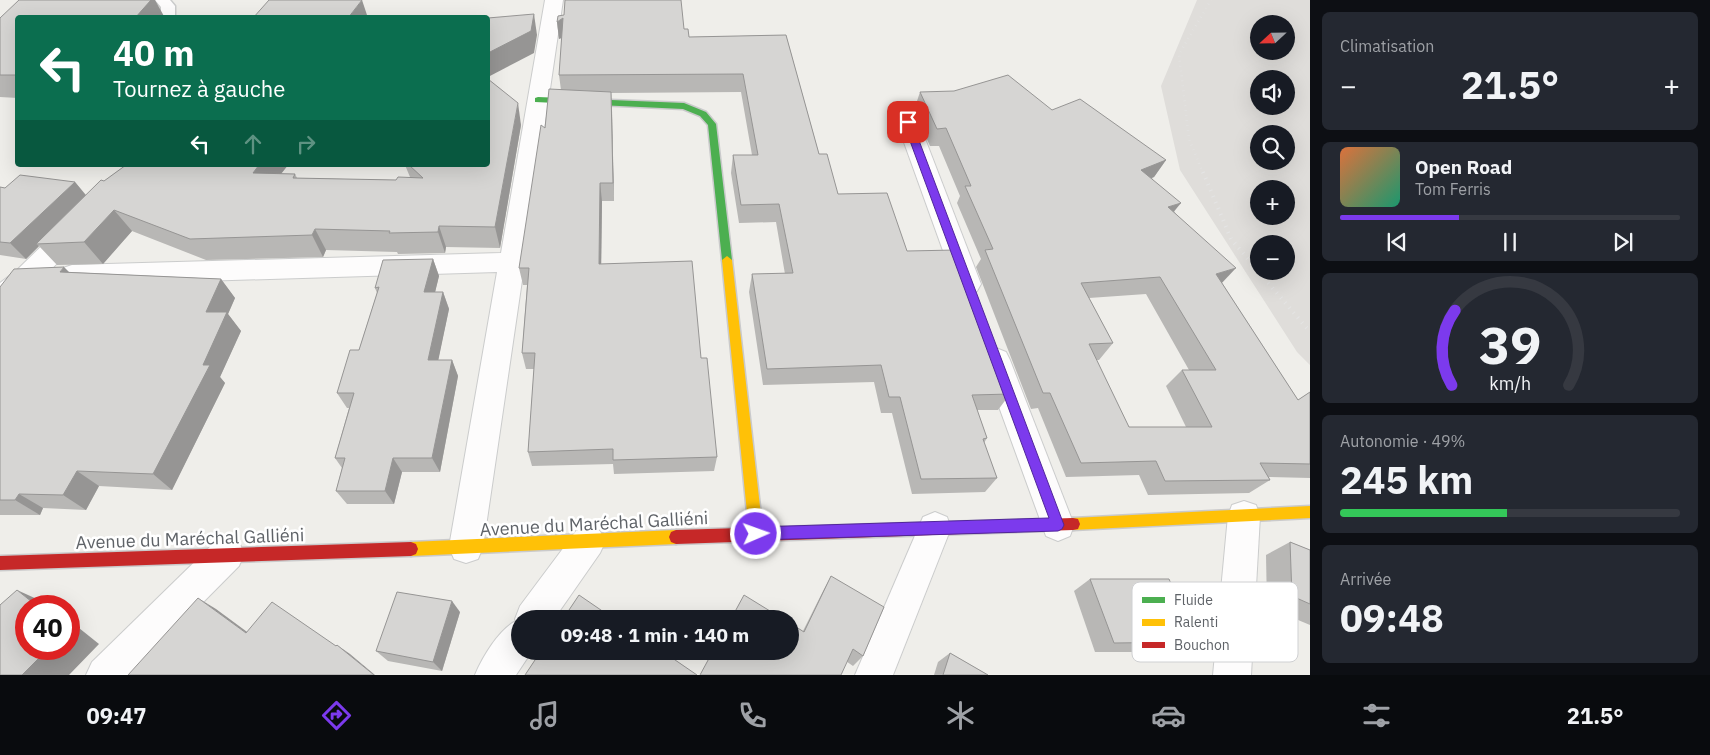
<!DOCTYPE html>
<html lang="fr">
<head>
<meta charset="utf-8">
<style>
	body { margin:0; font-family:"IBM Plex Sans",sans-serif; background:#242831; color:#f1f3f6; height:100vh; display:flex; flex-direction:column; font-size:19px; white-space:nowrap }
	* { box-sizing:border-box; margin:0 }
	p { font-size:16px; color:#9ea1a6 }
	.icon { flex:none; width:28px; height:28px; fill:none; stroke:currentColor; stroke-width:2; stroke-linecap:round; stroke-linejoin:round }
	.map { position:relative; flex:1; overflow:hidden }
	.side { display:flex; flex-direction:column; gap:12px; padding:12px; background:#0d0f14; width:400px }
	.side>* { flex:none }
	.hud { position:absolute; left:15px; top:15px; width:475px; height:152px; border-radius:5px; box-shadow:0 5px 20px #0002; background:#0b6e4f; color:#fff; overflow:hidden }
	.needle { width:32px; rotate:248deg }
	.fabs { position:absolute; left:1250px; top:15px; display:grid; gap:10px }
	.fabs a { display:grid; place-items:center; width:45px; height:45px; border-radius:50%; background:#171b24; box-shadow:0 5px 20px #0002; font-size:25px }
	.speed { position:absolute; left:15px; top:595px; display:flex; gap:10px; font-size:25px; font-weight:700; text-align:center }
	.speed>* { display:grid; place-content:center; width:65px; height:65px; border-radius:50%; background:#171b24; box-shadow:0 5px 20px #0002; line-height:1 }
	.speed .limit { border:8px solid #d22; background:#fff; color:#111 }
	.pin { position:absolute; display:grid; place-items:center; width:42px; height:42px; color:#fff; margin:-21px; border-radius:10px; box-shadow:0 2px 8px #0006 }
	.me { position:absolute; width:55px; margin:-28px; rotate:88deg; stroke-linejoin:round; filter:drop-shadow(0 0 4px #0008) }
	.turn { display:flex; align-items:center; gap:18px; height:105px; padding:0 15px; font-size:22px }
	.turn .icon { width:65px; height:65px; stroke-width:2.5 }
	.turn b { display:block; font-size:35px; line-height:42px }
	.lanes { display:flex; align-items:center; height:48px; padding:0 15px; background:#0003; justify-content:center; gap:25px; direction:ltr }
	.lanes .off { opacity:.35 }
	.big { font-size:38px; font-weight:800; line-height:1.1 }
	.side .card { flex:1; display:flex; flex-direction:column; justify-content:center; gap:8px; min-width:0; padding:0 18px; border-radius:8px; background:#242831 }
	.side .dial { align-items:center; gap:0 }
	.dial svg { height:130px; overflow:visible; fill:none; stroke:#363941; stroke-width:7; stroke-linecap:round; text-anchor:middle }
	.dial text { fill:#f1f3f6; stroke:none }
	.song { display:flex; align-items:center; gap:15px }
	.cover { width:60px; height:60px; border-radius:8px; background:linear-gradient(135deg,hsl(20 70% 55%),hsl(160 70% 35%)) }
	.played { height:5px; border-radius:2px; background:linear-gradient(90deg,#7c3aed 35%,#363941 35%) }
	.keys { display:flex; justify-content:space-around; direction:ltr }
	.heat { display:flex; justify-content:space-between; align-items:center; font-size:28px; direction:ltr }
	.charge { height:8px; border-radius:4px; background:linear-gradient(90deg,#34c759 49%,#363941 0) }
	.trip { position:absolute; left:511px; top:610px; width:288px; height:50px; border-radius:25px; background:#171b24; box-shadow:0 5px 20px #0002; font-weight:800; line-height:50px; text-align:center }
	.tab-bar { display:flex; height:80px; justify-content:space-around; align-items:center; background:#090b0e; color:#9ea1a6 }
	.tab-bar .icon { width:35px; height:35px }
	.tab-bar .active { color:#7c3aed }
	.tab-bar b { font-size:22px; color:#f1f3f6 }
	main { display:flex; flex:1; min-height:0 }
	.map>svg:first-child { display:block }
	.industrial { fill:#dfddda; fill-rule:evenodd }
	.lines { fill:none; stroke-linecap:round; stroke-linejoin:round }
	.lane-casing { stroke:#cbcccc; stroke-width:3 }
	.street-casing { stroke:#cbcccc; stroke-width:2 }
	.fast-casing { stroke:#cacacb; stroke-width:3 }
	.slow-casing { stroke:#cacacb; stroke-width:3 }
	.jam-casing { stroke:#cacacb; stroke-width:3 }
	.lane { fill:#fdfcfc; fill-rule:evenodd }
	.street { fill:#fdfcfc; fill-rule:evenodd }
	.fast { fill:#4caf50; fill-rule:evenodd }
	.slow { fill:#ffc107; fill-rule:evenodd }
	.jam { fill:#c62828; fill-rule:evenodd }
	.rail-far1 { stroke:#e4e4e4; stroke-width:2.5; stroke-dasharray:0.5 4.5; stroke-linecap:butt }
	.rail { stroke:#e4e4e4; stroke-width:4; stroke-dasharray:1 5.5; stroke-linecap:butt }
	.wall { fill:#b8b7b5; fill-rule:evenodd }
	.shaded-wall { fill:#969594 }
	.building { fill:#d6d5d3; stroke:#969594; fill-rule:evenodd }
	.route { fill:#7c3aed; stroke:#51269a }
	.labels { text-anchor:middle; stroke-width:5; stroke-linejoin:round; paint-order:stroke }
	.near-street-label { font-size:18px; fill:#5f6368; stroke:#fff }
	.key { fill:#fff; stroke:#cfd0d2; stroke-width:1 }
	.key-label { font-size:14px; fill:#5f6368 }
</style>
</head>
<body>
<main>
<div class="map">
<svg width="1310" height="675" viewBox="0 0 1310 675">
	<rect width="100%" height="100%" fill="#efeeea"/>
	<path class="industrial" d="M1197 0H1310V365L1297 352 1180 170 1161 86ZM1259 24H1286V51H1259ZM1259 79H1286V106H1259ZM1259 134H1286V161H1259ZM1259 189H1286V216H1259ZM1259 244H1286V271H1259Z"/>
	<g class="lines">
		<g class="lane-casing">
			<polygon id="lane" points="155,0 170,0 175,6 175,18 161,18 161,7"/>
		</g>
		<g class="street-casing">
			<g id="street">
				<polygon points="545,0 563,0 483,547 478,559 466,563 454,559 449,547 497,272 72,285 63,282 59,275 63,268 72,265 501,253"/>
				<polygon points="908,116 916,118 919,123 981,284 977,291 968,294 959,291 955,284 897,123 900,118"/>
				<path d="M74 220 83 223 86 229 83 235C61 258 30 298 0 307V283L17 270 65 223Z"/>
				<polygon points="996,348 1006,352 1010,360 1074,525 1070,536 1058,541 1046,536 982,360 986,352"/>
				<polygon points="1244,501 1256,505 1260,516 1251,675 1213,675 1228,516 1232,505"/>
				<polygon points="935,512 947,517 951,528 893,675 855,675 923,517"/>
				<path d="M588 526 600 531 605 542 600 553 554 619H520V651H532L516 675H475C482 658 499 629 516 621L515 619 520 606 576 531Z"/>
				<polygon points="227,538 239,542 244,554 239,566 131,675 86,675 92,662 215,542"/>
			</g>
		</g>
		<g class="fast-casing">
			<polygon id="fast" points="538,97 684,103 706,112 716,124 732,260 731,263 723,263 722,260 708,125 700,116 683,109 535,102 535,98"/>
		</g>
		<g class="slow-casing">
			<g id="slow">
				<polygon points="727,256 732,260 763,533 761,538 756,540 751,538 749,533 722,260"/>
				<polygon points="1310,506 1310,518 1073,530 1068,529 1066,524 1068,519 1073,518"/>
				<polygon points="676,530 681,532 683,537 681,542 676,544 411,556 406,554 404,549 406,544 411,542"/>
			</g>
		</g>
		<g class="jam-casing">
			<g id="jam">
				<polygon points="1073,518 1078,519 1080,524 1078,529 1073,530 676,544 671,542 669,537 671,532 676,530"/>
				<polygon points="411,542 416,544 418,549 416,554 411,556 0,570 0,556"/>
			</g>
		</g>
		<use href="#lane" class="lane"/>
		<use href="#street" class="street"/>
		<use href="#fast" class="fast"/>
		<use href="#slow" class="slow"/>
		<use href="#jam" class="jam"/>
		<polyline class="rail-far1" points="1203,173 1189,139 1179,54 1211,0"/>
		<polyline class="rail" points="1203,172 1231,239 1310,332"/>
	</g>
	<g class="wall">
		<polygon points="0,18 18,18 18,98 0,97"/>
		<polygon points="557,22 684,29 689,37 786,35 819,154 838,194 907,251 1010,394 998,410 977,410 987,438 984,443 997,478 985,492 912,494 892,413 881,413 874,382 763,385 749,292 752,274 785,274 776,222 739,223 731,173 733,155 752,155 741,92 611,93 614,201 602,201 601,264 701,358 717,457 714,471 614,474 613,464 532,466 528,452 534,369 526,369 522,353 527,285 523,285 519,268 545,128 561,90 559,75 562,38 559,39"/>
		<path d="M920 92 1052 110 1166 160 1154 177 1152 178 1222 283 1298 400 1310 392V478L1269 477 1270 480 1249 493 1148 495 1139 475 1066 477 1038 408 1031 409 976 267 981 259 957 203 960 196 939 146H930L914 110ZM1146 294 1189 370H1182L1166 386 1186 427H1129L1096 360H1099L1113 343 1089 298Z"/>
		<polygon points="521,125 500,248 446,247 445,253 398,254 397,252 326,250 323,257 206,260 132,231 103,264 57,265 39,246 26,259 0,255 0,187 5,188 75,182 86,195 126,165 288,165 281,174 295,174 297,178 396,180 410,177 405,165 488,165"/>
		<polygon points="433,259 439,276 435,292 443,292 449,309 438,360 452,360 458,376 440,472 402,472 394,504 347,504 336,491 342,468 335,458 349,408 347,408 337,393 359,350 377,293 375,288"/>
		<polygon points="69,272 221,279 235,298 228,314 241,331 220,377 225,383 172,490 99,486 86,510 43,508 40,515 0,515 0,287"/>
		<polygon points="1290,542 1310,550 1310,625 1267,607 1266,555"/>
		<polygon points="831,576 863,656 853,666 803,631 824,589"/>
		<polygon points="1090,579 1196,642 1174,652 1095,652 1074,591"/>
		<polygon points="460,612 442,671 388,661 376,651"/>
		<polygon points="950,653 988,675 934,675 938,662"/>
	</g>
	<g class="shaded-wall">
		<polygon points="149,0 155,0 165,18 135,18"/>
		<polygon points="362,0 368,18 348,18"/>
		<polygon points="534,14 537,35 534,53 488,77 488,53"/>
		<polygon points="563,18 565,36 559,39 557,22"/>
		<polygon points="611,92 612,110 614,201 613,183"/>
		<polygon points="518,103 521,125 500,248 495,227"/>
		<polygon points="1166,160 1154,177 1129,187 1141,170"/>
		<polygon points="259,165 288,165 265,194 253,173"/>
		<polygon points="75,182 88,198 36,244 39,246 26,259 10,243"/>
		<polygon points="600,183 602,201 601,281 599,264"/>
		<polygon points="1181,203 1167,220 1168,207"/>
		<polygon points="114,210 132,231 103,264 84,242"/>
		<polygon points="439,226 446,247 445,253 438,232"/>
		<polygon points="315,229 326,250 323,257 312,235"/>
		<polygon points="433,259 439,276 431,309 424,292"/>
		<polygon points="64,267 83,286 60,272"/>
		<polygon points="1236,268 1220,285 1216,274"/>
		<polygon points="221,279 235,298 228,314 241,331 220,377 225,383 172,490 153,474 203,365 206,312"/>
		<polygon points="443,292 449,309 435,376 428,360"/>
		<polygon points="452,360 458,376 440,472 432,458"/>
		<polygon points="393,458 402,472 394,504 385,491"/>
		<polygon points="77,471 99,486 86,510 63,495"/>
		<polygon points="19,494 43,508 40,515 15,500"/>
		<polygon points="17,590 50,605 52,606 37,606"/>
		<polygon points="198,598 216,609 262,643 246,633"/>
		<polygon points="452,601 460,612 442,671 433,662"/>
		<polygon points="69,620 99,644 69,675 22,675 48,649 69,649"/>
		<polygon points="337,645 350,654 375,675 374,675"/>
	</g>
	<g class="building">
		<polygon points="19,0 151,0 135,18 18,18 18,75 0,75 0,18"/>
		<polygon points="269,0 362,0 348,18 253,18"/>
		<polygon points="565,0 681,0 684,29 688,29 689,37 786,35 819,154 827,154 838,194 887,193 907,251 956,250 1010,394 972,395 987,438 983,439 997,478 921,479 900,397 889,397 881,365 767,369 752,274 793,273 779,204 741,205 733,155 758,155 743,74 559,75 563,18 557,22 558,16 564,15"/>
		<polygon points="534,14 531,31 488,53 488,18"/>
		<path d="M1008 75 1052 110 1080 99 1166 160 1141 170 1181 203 1168 207 1236 268 1216 274 1298 400 1310 392V464L1260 463 1270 480 1165 481 1156 461 1081 463 1050 393H1043L985 250 993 249 965 186H971L946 128 937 129 920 92 954 91ZM1160 277 1216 370H1182L1212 427H1129L1089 344 1113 343 1081 283Z"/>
		<polygon points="488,79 518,103 495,227 439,226 438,232 389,233 390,231 315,229 312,235 190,239 114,210 84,242 36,244 101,180 104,181 126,165 259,165 253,173 295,174 293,178 396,180 398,177 423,178 409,165 488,165"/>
		<polygon points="549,89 611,92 613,183 600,183 599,264 692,261 701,358 707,358 717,457 613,460 613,449 528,452 535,353 522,353 529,268 519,268 541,125 545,128"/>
		<polygon points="20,175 75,182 10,243 0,242 0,187 5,188"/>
		<polygon points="433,259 424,292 443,292 428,360 452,360 432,458 393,458 385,491 336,491 345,458 335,458 354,393 337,393 350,350 359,350 379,287 375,288 383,260"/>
		<polygon points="64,267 60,272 221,279 206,312 227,312 203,365 210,365 153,474 77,471 63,495 19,494 15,500 0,500 0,287 14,269"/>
		<polygon points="1290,542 1310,550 1310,604 1292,596"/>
		<polygon points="831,576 884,607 863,656 853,649 841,675 700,675 713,651 790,651 790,623 804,632"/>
		<polygon points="1090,579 1169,579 1196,642 1114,643"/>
		<polygon points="17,590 37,606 26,606 26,649 48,649 22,675 0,675 0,605"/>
		<polygon points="397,592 452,601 433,662 376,651"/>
		<polygon points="579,595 614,619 563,619"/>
		<polygon points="744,595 783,619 731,619"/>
		<polygon points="198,598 246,633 272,602 336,646 337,645 374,675 128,675"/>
		<polygon points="541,651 662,651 697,675 525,675"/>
		<polygon points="950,653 988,675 943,675"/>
	</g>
	<polygon class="route" points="908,120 912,122 1064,525 1062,529 1058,531 756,540 751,538 749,534 751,529 756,527 1049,518 903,122"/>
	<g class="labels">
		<g class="near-street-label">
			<text transform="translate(594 524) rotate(-3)" y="6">Avenue du Maréchal Galliéni</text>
			<text transform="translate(190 539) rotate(-2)" y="6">Avenue du Maréchal Galliéni</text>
		</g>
	</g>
	<rect x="1132" y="582" width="166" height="80" rx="8" class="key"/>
	<rect x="1142" y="597" width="23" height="6" fill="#4caf50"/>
	<rect x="1142" y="619" width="23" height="7" fill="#ffc107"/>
	<rect x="1142" y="642" width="23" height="6" fill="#c62828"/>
	<g class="key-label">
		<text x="1174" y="605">Fluide</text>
		<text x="1174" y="627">Ralenti</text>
		<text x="1174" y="650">Bouchon</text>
	</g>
</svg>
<div class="fabs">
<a><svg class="needle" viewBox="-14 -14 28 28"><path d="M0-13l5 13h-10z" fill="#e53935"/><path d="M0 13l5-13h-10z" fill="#9ea1a6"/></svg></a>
<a><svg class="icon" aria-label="sound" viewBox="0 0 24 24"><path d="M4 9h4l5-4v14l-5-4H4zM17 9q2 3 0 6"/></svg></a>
<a><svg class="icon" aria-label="search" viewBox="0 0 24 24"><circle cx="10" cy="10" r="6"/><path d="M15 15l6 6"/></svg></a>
<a>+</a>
<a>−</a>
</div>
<div class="speed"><div class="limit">40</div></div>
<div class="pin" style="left:908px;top:122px;background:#d93025"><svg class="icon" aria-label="arrive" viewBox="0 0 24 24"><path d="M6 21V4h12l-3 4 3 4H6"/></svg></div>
<svg class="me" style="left:756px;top:534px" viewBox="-20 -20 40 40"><circle r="17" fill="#7c3aed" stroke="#fff" stroke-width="3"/><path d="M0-11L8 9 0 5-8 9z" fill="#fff"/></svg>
<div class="trip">09:48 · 1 min · 140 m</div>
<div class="hud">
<div class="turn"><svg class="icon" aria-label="left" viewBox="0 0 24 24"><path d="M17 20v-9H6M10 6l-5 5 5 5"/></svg><div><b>40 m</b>Tournez à gauche</div></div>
<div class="lanes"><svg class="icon" aria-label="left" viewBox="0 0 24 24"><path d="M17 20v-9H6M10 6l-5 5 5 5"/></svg><svg class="icon off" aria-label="ahead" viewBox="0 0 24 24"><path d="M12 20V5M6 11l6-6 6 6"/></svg><svg class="icon off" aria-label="right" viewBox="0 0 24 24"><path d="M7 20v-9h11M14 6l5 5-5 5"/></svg></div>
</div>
</div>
<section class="side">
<div class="card"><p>Climatisation</p>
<div class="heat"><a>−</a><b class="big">21.5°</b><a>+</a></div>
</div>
<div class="card">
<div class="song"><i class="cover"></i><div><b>Open Road</b><p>Tom Ferris</p></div></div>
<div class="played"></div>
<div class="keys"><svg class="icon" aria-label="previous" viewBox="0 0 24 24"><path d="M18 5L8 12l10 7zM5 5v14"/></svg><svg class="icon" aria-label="pause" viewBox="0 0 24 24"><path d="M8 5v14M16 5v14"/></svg><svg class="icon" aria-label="next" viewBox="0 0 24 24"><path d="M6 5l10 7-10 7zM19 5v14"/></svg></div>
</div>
<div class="card dial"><svg viewBox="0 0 100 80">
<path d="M14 69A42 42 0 1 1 86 69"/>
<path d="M14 69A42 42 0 0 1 16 23" stroke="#7c3aed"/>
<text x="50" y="56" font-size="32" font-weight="700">39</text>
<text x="50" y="72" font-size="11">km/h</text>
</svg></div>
<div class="card"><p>Autonomie · 49%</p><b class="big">245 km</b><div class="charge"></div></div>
<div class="card"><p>Arrivée</p><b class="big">09:48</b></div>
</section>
</main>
<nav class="tab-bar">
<b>09:47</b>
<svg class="icon active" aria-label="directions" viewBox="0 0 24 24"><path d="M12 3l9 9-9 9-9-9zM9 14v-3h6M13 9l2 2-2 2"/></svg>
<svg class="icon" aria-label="music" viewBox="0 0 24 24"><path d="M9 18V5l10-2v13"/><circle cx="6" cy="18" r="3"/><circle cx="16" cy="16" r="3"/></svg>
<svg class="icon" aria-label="phone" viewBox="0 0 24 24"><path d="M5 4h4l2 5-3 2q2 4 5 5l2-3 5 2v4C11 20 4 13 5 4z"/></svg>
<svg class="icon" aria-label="climate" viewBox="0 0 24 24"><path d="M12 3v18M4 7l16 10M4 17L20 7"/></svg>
<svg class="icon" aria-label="car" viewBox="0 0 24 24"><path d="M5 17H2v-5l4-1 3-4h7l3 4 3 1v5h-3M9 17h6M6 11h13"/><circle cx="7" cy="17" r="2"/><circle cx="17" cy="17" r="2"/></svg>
<svg class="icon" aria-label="filters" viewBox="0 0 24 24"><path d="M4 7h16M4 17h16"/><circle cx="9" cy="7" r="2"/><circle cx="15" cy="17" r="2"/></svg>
<b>21.5°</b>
</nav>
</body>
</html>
